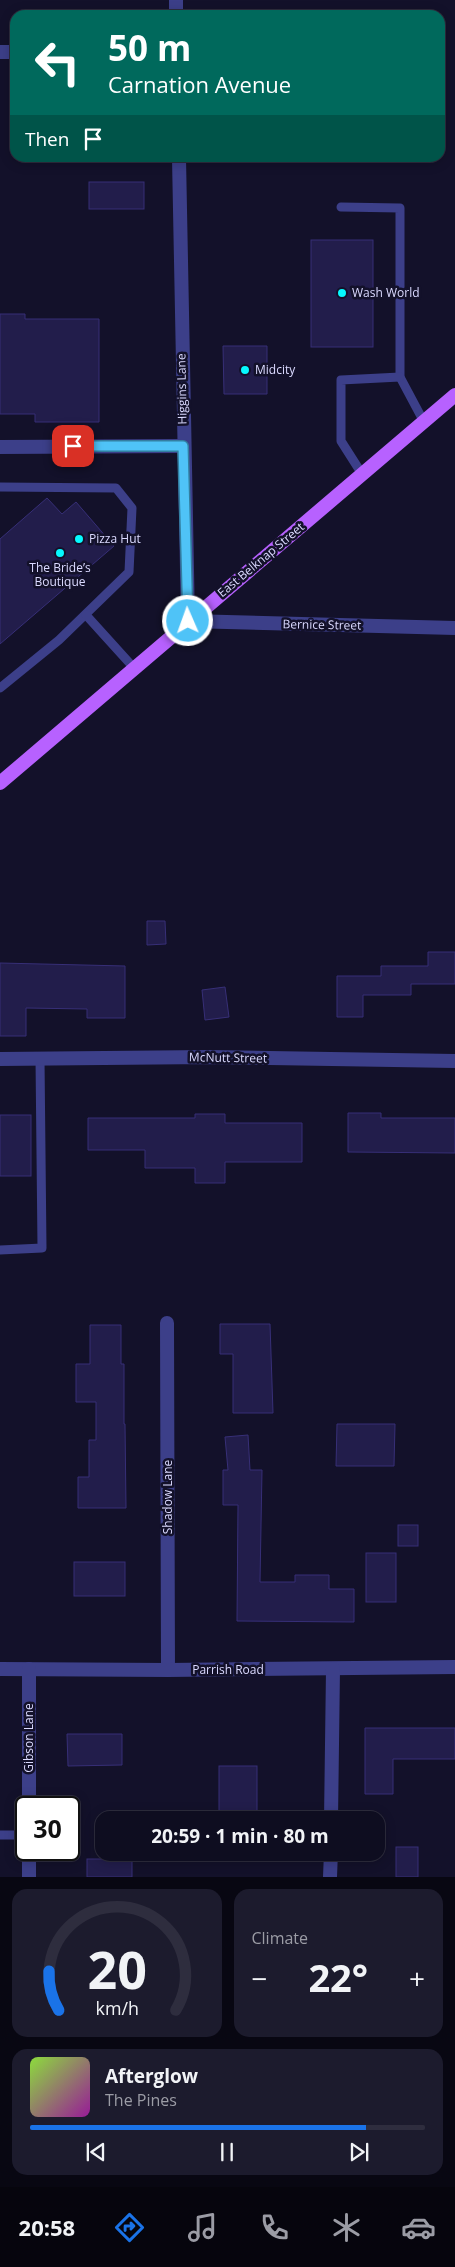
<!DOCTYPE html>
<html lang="en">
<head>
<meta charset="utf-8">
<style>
	body { margin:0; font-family:"Open Sans",sans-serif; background:#1c1b2d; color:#f1f3f6; height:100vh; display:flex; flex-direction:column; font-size:19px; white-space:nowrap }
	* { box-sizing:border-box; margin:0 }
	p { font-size:16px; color:#9b9ca5 }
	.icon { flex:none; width:28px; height:28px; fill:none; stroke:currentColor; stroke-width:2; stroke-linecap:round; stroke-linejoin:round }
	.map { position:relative; height:1877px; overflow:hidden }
	.sheet { display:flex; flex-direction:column; gap:12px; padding:12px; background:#080712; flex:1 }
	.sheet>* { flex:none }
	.top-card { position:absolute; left:10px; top:10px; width:435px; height:152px; border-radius:15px; box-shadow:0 2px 12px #0003,0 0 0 1px #2e2d3e; background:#00695c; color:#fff; overflow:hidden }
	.speed { position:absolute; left:15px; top:1796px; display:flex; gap:10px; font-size:25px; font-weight:700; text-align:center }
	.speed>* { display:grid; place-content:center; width:65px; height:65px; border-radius:50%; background:#0e0d20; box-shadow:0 2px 12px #0003,0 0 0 1px #2e2d3e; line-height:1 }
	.speed .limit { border:2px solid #111; border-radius:8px; background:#fff; color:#111 }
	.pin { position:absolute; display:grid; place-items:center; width:42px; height:42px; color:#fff; margin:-21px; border-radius:10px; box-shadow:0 2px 8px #0006 }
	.me { position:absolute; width:55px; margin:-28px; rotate:358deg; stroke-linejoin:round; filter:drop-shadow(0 0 4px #0008) }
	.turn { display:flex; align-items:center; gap:18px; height:105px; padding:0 15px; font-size:22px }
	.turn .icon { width:65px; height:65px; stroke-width:2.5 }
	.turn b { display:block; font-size:35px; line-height:42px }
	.then { display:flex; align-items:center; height:48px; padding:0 15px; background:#0003; gap:10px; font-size:19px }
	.big { font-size:38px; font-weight:700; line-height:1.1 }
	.sheet .card { flex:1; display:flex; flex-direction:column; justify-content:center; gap:8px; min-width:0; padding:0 18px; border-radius:15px; background:#1c1b2d }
	.sheet .dial { align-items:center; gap:0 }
	.dial svg { height:130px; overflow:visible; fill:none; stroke:#2e2d3e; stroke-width:7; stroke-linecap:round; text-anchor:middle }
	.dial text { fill:#f1f3f6; stroke:none }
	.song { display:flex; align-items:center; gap:15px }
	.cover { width:60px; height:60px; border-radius:8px; background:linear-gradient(135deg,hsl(90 70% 55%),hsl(300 70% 35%)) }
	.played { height:5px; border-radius:2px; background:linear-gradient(90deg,#1a73e8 85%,#2e2d3e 85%) }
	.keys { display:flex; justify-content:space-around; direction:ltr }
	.heat { display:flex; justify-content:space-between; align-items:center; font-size:28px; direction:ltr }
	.sheet .tiles { flex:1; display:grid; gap:12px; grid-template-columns:1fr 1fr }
	.card:last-child { grid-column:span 2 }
	.trip { position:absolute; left:95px; top:1811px; width:290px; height:50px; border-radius:15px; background:#0e0d20; box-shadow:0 2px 12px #0003,0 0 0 1px #2e2d3e; font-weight:700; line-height:50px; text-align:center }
	.menu { display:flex; height:80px; justify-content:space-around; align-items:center; background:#06050d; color:#9b9ca5 }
	.menu .icon { width:35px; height:35px }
	.menu .on { color:#1a73e8 }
	.menu b { font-size:22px; color:#f1f3f6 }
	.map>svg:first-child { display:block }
	.building { fill:#221d4b; stroke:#372f77 }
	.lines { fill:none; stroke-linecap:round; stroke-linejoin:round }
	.service { stroke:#3c3f89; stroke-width:9 }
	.minor { stroke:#3c3f89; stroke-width:14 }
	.primary { stroke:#b761ff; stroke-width:14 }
	.route-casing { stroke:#337fa1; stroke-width:12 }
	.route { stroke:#4fc3f7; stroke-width:9 }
	.poi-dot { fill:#06f9ff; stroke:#13112a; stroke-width:2 }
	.labels { text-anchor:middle; stroke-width:5; stroke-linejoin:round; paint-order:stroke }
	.poi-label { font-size:12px; fill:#dbdaff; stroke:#13112a; text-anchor:start }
	.street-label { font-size:12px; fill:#dbdaff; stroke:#13112a }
</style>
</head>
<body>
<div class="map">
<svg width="455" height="1877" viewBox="0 0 455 1877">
	<rect width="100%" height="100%" fill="#13112a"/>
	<g class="building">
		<rect x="89" y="182" width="55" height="27"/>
		<rect x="311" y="240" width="62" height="107"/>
		<polygon points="0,314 25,314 25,319 99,319 99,422 35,422 35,414 0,414"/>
		<polygon points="223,346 267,346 267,394 224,394"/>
		<polygon points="47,498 62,514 76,502 114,546 0,644 0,539"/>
		<polygon points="147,921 165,921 166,944 147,945"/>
		<polygon points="428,952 455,952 455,984 411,984 411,995 363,995 363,1017 337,1017 337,976 381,976 381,966 428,966"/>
		<polygon points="0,963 125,966 125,1018 87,1018 87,1009 26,1008 26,1036 0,1036"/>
		<polygon points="225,987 229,1017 205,1020 202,990"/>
		<polygon points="348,1113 381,1113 381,1118 455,1118 455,1153 348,1152"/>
		<polygon points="195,1114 225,1114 225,1123 302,1123 302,1162 225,1162 225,1183 195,1183 195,1168 145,1168 145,1150 88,1150 88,1118 195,1118"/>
		<rect x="0" y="1115" width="31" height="61"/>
		<polygon points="220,1324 270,1324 273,1413 233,1413 233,1354 220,1354"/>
		<polygon points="90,1325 121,1325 121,1364 124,1364 124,1424 125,1424 126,1508 78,1508 78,1477 89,1477 89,1440 96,1440 96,1402 76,1402 76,1364 90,1364"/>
		<polygon points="337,1424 395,1424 394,1466 336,1466"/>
		<polygon points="248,1435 250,1470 262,1470 260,1582 295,1582 295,1575 329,1575 329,1589 354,1589 354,1622 237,1621 238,1505 223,1505 223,1470 228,1470 225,1437"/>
		<rect x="398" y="1525" width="20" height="21"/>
		<rect x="366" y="1553" width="30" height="49"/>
		<rect x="74" y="1562" width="51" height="34"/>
		<polygon points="365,1728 455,1728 455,1759 393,1759 393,1794 365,1794"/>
		<polygon points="67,1734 122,1734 122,1765 68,1766"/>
		<rect x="219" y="1766" width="38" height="51"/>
		<rect x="396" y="1847" width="22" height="30"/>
		<rect x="87" y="1859" width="45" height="18"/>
	</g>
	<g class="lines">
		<g class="service">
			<polyline points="341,207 400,208 400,377 424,422"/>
			<polyline points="362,474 341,441 341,380 400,377"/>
			<polyline points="0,487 116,488 132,508 129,572 59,640 0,688"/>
			<polyline points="86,615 134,668"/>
			<polyline points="0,1250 42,1248 40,1059"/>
			<polyline points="0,1835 26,1835"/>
		</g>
		<g class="minor">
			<polyline points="176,0 176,15"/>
			<polyline points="0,52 15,52"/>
			<polyline points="179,158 188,621 455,628"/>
			<polyline points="0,447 183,446"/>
			<polyline points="0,1059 208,1057 455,1061"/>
			<polyline points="167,1323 168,1670"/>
			<polyline points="0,1669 168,1670 455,1667"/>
			<polyline points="29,1808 29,1669"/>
			<polyline points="331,1820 333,1669"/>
			<polyline points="29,1877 29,1850"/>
			<polyline points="330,1877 331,1852"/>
		</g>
		<polyline class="primary" points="0,783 455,395"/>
	</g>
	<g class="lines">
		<g class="route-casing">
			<polyline id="route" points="73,446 183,446 188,621"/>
		</g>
		<use href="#route" class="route"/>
	</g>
	<g class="poi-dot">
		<circle cx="342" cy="293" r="5"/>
		<circle cx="245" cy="370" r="5"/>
		<circle cx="79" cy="539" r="5"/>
		<circle cx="60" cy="553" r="5"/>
	</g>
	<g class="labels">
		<g class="poi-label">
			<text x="352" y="297">Wash World</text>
			<text x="255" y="374">Midcity</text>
			<text x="89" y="543">Pizza Hut</text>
			<text x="60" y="572" text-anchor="middle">The Bride’s<tspan x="60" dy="14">Boutique</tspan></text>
		</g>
		<g class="street-label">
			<text transform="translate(182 389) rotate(-91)" y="4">Higgins Lane</text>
			<text transform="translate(261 560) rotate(-40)" y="4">East Belknap Street</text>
			<text transform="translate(322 625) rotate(1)" y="4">Bernice Street</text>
			<text transform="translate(228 1058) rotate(1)" y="4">McNutt Street</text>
			<text transform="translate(168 1497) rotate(-90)" y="4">Shadow Lane</text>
			<text x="228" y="1674">Parrish Road</text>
			<text transform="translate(29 1738) rotate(-90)" y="4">Gibson Lane</text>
		</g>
	</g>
</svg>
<div class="speed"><div class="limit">30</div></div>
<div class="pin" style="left:73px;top:446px;background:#d93025"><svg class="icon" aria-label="arrive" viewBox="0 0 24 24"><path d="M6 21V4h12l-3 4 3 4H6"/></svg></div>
<svg class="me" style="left:188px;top:621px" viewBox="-20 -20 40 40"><circle r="17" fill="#4fc3f7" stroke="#fff" stroke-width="3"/><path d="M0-11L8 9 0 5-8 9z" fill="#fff"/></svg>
<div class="trip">20:59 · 1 min · 80 m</div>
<div class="top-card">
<div class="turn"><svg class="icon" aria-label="left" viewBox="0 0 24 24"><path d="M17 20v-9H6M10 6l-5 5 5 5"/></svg><div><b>50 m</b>Carnation Avenue</div></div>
<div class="then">Then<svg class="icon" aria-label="arrive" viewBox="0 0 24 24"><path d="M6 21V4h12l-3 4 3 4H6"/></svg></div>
</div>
</div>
<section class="sheet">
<div class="tiles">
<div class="card dial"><svg viewBox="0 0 100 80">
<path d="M14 69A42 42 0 1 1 86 69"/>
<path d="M14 69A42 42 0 0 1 8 45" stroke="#1a73e8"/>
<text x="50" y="56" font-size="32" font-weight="700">20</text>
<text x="50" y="72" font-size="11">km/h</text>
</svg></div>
<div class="card"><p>Climate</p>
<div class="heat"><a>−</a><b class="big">22°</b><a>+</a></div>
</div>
<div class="card">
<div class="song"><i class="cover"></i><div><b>Afterglow</b><p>The Pines</p></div></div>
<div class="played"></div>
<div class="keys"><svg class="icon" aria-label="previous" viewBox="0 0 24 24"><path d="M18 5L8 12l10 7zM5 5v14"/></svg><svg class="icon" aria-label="pause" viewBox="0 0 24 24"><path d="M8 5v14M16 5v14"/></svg><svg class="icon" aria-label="next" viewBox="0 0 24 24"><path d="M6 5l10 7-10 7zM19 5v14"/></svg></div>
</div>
</div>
</section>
<nav class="menu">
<b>20:58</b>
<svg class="icon on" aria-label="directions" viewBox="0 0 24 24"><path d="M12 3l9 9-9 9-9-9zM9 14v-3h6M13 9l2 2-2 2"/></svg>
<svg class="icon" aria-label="music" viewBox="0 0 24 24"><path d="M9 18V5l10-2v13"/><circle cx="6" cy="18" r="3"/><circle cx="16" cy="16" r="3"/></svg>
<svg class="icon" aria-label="phone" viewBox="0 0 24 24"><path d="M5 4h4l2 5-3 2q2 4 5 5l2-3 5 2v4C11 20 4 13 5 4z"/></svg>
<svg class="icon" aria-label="climate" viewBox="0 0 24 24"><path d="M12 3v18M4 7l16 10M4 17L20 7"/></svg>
<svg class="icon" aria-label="car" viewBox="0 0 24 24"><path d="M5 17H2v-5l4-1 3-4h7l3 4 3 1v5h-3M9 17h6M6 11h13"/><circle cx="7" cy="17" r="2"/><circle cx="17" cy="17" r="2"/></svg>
</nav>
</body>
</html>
